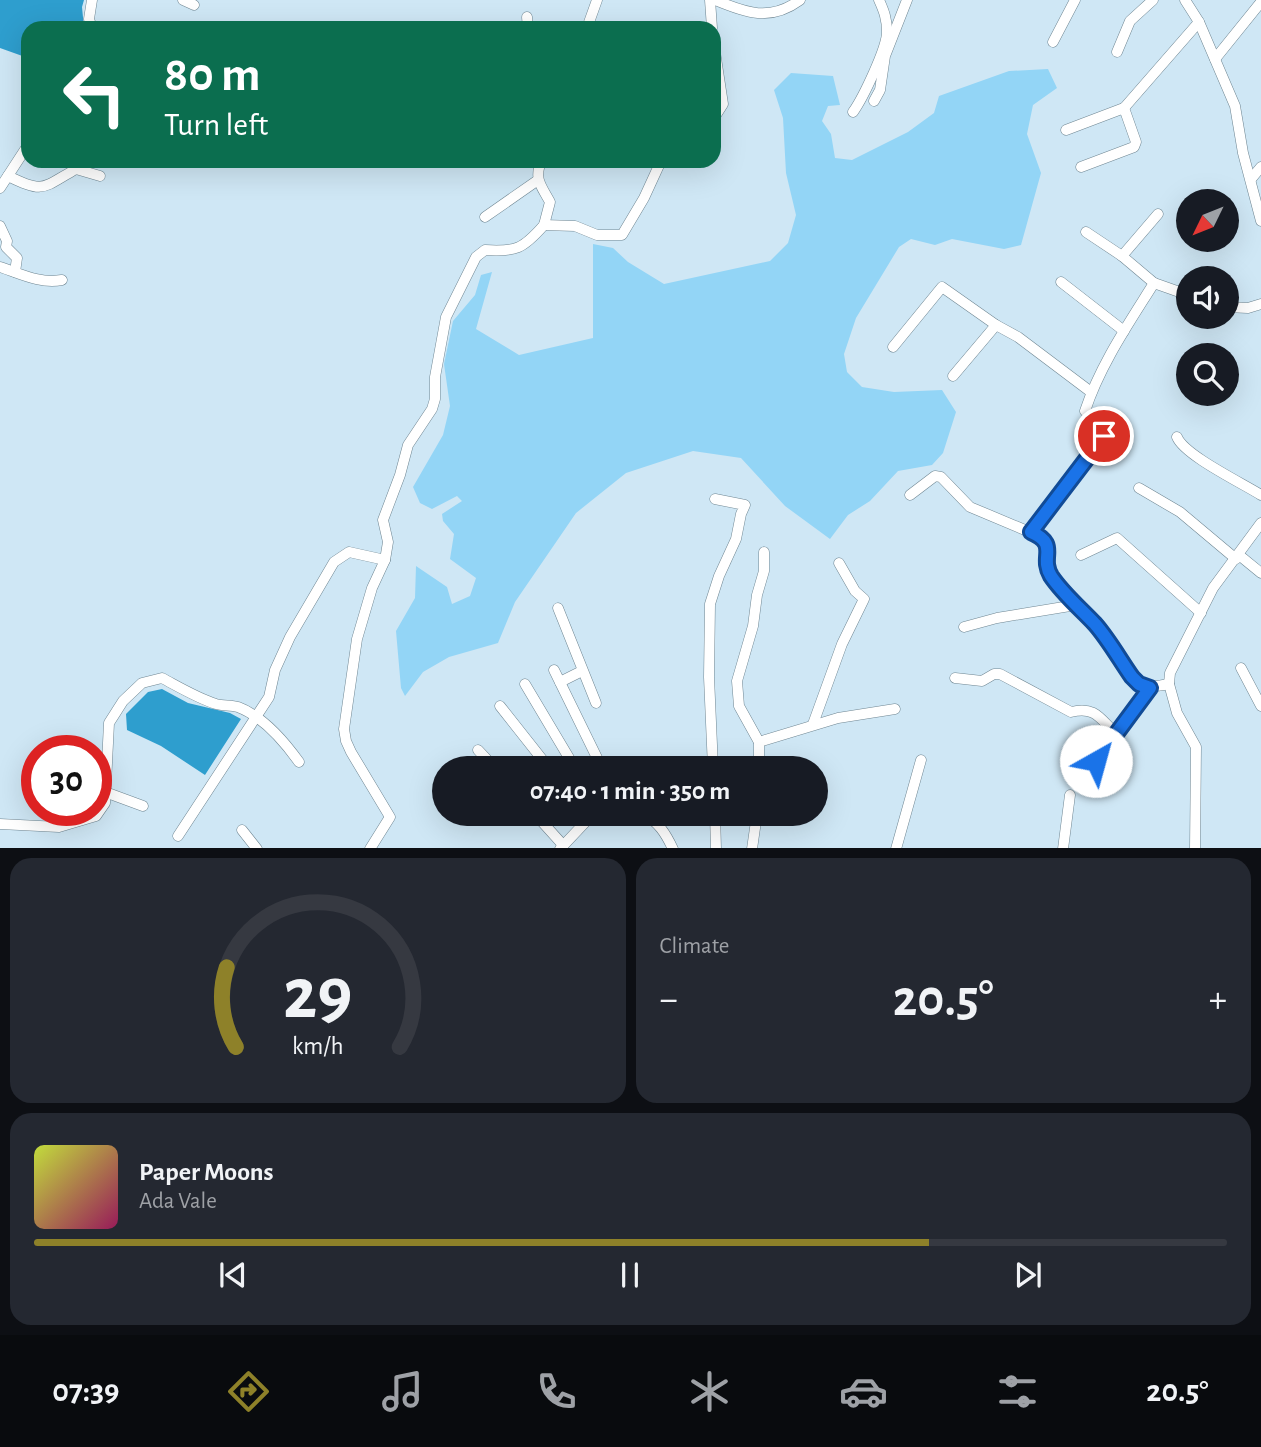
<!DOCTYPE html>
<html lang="en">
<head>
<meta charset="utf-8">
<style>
	body { margin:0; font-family:"Alegreya Sans",sans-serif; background:#242831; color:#f1f3f6; height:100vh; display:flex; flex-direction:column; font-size:26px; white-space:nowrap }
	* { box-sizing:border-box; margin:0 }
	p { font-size:23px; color:#9ea1a6 }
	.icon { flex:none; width:38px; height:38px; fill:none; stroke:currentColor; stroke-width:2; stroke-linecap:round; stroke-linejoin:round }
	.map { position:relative; height:848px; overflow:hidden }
	.drawer { display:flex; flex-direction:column; gap:10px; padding:10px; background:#0d0f14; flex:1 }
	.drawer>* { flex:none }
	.guide { position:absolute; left:21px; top:21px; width:700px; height:147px; border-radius:21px; box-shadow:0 7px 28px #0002; background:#0b6e4f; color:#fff; overflow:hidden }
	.needle { width:46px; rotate:227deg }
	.buttons { position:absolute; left:1176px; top:189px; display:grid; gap:14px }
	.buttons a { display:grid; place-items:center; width:63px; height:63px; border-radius:50%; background:#171b24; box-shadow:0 7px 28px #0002; font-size:35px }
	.speed { position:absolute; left:21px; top:735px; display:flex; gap:14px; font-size:35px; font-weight:700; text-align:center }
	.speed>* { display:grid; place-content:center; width:91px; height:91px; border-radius:50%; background:#171b24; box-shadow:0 7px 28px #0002; line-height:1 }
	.speed .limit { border:10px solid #d22; background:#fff; color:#111 }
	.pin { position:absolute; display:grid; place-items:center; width:60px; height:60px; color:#fff; margin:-30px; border:4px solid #fff; border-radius:50%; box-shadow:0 2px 7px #0007 }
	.me { position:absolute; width:77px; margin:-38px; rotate:38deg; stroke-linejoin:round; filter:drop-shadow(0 0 5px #0008) }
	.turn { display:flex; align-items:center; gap:24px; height:147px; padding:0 28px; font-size:32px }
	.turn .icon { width:91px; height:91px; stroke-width:2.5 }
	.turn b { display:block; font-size:49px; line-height:60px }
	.big { font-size:52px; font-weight:600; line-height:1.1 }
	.drawer .card { flex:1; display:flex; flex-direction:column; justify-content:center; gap:10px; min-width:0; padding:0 24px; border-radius:21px; background:#242831 }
	.drawer .dial { align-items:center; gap:0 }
	.dial svg { height:182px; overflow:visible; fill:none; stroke:#363941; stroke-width:7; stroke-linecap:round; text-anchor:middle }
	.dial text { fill:#f1f3f6; stroke:none }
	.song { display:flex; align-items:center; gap:21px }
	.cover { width:84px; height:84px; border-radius:10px; background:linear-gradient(135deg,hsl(70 70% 55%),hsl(330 70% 35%)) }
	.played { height:7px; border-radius:4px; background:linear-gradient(90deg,#8e8129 75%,#363941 75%) }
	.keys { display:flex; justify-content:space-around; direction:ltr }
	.heat { display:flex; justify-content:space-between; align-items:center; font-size:38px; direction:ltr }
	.drawer .tiles { flex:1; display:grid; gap:10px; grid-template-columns:1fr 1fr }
	.card:last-child { grid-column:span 2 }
	.trip { position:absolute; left:432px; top:756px; width:396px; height:70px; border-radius:35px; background:#171b24; box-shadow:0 7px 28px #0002; font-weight:600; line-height:70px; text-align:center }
	.tab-bar { display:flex; height:112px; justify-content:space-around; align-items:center; background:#090b0e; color:#9ea1a6 }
	.tab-bar .icon { width:49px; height:49px }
	.tab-bar .current { color:#8e8129 }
	.tab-bar b { font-size:32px; color:#f1f3f6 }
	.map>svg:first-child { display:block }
	.green { fill:#93d5f6 }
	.water { fill:#2e9ece }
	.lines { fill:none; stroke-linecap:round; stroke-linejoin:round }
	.minor-casing { stroke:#6f8692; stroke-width:11 }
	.minor { stroke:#fff; stroke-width:10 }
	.route-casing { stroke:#114b97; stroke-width:18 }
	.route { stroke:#1a73e8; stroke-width:12 }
</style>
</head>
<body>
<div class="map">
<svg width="1261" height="849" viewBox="0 0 1261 849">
	<rect width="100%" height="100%" fill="#cfe7f5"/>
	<polygon class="green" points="1048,69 1057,88 1033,105 1027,134 1041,173 1021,245 1004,249 952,239 935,245 911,239 899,247 856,318 844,354 847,372 862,387 894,392 942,390 956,412 943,453 932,465 898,471 870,501 848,515 830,539 785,506 741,458 693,451 626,473 576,513 515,602 498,643 449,657 423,672 405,696 401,688 396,631 415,598 416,566 447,587 452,604 470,596 476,578 450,559 454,534 443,521 442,514 462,501 457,496 432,509 420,503 413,487 443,435 450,406 444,364 453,321 475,295 481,275 492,272 476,329 519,355 593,338 593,244 613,248 628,262 664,284 770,261 788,243 796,215 786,173 783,118 774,90 791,73 833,76 840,105 828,106 822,121 831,134 835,158 852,160 908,132 934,113 939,96 1009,71"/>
	<g class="water">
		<polygon points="0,0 84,0 82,7 84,28 28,28 28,58 0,48"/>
		<polygon points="162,689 188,703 230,713 241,719 205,775 161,746 127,730 126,714 148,692"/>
	</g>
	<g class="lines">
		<g class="minor-casing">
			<g id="minor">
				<polyline points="92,0 89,19 92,28"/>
				<polyline points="183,0 194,5"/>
				<polyline points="710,0 712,28"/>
				<path d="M715 0C746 13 770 22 800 0"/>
				<polyline points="1185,0 1199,22 1235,106 1243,153 1261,221"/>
				<polyline points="527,17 528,28"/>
				<polyline points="587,28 597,0"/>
				<polyline points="1053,42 1075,0"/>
				<polyline points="714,45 723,104 714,118"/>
				<polyline points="1117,52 1130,21 1153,0"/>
				<polyline points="1215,59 1261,2"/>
				<polyline points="874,101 880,90 885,56 907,0"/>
				<polyline points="1124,108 1199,22"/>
				<path d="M853 112C863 98 887 48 887 32 887 19 884 11 879 0"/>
				<polyline points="1066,130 1124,108 1136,142 1134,147 1081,167"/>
				<path d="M541 161C534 180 541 185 550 202L544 225 575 226 597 235H622L644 198 661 161"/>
				<path d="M8 176C44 194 42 188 76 169L100 176"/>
				<polyline points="1251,179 1261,167"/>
				<polyline points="0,188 28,145"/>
				<polyline points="485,217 538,180"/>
				<polyline points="0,226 7,241 6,247 17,258 15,272"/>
				<polyline points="1086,232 1122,256 1154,283"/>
				<polyline points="1122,256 1158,214"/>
				<path d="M0 267C21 274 40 284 62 280"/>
				<polyline points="1061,282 1124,331"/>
				<polyline points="1227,307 1248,308 1261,304"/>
				<polyline points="893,347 942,287 996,325 1018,337 1091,392"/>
				<polyline points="953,376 996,325"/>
				<path d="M1177 437C1184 455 1242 483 1261 495"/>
				<polyline points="1139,488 1180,512 1236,559"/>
				<path d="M910 495 935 476 941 477 970 507 1044 538 1048 546 1047 569 1059 587 1097 626 1132 677C1144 688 1154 687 1169 684"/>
				<path d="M1031 532 1104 436 1103 429 1085 411C1100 365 1129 323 1154 283L1188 295"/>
				<polyline points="1081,555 1117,538 1201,613"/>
				<polyline points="1239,555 1261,573"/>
				<polyline points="558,608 596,703"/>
				<polyline points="964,627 997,618 1076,605"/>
				<polyline points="1241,668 1261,706"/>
				<polyline points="554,670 602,768"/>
				<path d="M955 678 982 681 994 674H1000L1071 712C1096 706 1100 719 1117 735"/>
				<polyline points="560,682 582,671"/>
				<polyline points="525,684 575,768"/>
				<polyline points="500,706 549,768"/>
				<polyline points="813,724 842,644 864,599 855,591 839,563"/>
				<polyline points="759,742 838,718 895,709"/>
				<polyline points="478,750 495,768"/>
				<polyline points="1096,761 1150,688"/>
				<polyline points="713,768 709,677 710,604 719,576 736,539 741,514 745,505 715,499"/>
				<polyline points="759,768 759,742 739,706 737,681 753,626 757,595 764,571 764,552"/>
				<polyline points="105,792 143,806"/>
				<polyline points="535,814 563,845"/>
				<path d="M643 814C658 821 666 834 673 849"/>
				<polyline points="715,814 716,849"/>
				<path d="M0 824 59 827 96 816 105 803 109 723 123 701 142 683 162 678C179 687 197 698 216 704 223 706 231 705 238 707 262 716 284 741 299 762"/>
				<polyline points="242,830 257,849"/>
				<polyline points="178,836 269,697 275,670 290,637 334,562 349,552 385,560"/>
				<path d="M370 849 390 817 351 752 346 741 344 729 357 639 372 588 385 560 388 542 383 520 400 475 408 445 432 409 435 399V377L446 317 476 257 485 250C516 252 523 249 544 225"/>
				<polyline points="560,849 593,814"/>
				<polyline points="752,849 757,814"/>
				<polyline points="896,849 921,760"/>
				<polyline points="1063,849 1070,795"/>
				<polyline points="1195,849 1196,747 1177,713 1169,684 1170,673 1213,588 1261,523"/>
			</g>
		</g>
		<use href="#minor" class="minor"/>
	</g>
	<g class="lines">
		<g class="route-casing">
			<path id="route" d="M1096 761 1150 688 1139 684 1132 677C1120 660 1109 640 1095 624 1080 608 1063 594 1051 576 1039 556 1060 545 1031 532L1104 436"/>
		</g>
		<use href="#route" class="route"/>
	</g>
</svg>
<div class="buttons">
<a><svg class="needle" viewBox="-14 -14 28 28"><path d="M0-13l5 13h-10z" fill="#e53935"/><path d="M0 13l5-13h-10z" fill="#9ea1a6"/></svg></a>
<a><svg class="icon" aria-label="sound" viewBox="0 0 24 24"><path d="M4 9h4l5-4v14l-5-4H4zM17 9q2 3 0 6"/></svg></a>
<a><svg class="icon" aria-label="search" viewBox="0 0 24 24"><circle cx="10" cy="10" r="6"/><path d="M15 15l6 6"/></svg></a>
</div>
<div class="speed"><div class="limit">30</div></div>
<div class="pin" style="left:1104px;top:436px;background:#d93025"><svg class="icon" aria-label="arrive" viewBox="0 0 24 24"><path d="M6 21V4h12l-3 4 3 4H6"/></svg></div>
<svg class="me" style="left:1096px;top:761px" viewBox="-20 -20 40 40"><circle r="19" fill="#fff"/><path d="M0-13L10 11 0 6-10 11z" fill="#1a73e8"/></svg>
<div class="trip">07:40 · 1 min · 350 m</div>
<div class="guide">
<div class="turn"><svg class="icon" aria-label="left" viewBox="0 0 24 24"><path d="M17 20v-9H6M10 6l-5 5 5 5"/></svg><div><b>80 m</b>Turn left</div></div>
</div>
</div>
<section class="drawer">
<div class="tiles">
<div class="card dial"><svg viewBox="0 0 100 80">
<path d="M14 69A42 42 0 1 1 86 69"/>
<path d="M14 69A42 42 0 0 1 10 34" stroke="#8e8129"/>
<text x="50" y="56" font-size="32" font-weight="700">29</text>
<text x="50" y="72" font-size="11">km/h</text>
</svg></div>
<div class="card"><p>Climate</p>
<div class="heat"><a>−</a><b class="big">20.5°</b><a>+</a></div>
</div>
<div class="card">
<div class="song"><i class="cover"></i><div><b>Paper Moons</b><p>Ada Vale</p></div></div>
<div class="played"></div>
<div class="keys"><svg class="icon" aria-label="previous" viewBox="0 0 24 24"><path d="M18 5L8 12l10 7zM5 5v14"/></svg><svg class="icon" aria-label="pause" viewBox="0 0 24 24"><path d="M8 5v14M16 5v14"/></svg><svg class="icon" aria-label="next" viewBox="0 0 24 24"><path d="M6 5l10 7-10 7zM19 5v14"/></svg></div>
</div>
</div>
</section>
<nav class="tab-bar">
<b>07:39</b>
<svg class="icon current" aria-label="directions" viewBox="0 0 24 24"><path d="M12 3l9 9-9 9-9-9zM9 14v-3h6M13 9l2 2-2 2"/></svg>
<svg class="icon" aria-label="music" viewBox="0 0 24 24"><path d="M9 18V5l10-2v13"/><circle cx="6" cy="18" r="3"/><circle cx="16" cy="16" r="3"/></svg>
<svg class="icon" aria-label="phone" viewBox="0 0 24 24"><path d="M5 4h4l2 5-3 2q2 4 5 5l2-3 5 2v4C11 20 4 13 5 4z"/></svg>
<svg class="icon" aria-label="climate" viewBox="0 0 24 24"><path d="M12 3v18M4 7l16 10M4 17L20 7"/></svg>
<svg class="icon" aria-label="car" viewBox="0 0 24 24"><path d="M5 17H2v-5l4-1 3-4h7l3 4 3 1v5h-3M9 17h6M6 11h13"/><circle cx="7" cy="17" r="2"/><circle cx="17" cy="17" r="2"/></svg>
<svg class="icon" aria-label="filters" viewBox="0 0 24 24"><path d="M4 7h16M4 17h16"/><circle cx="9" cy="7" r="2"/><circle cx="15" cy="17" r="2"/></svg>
<b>20.5°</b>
</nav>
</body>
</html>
